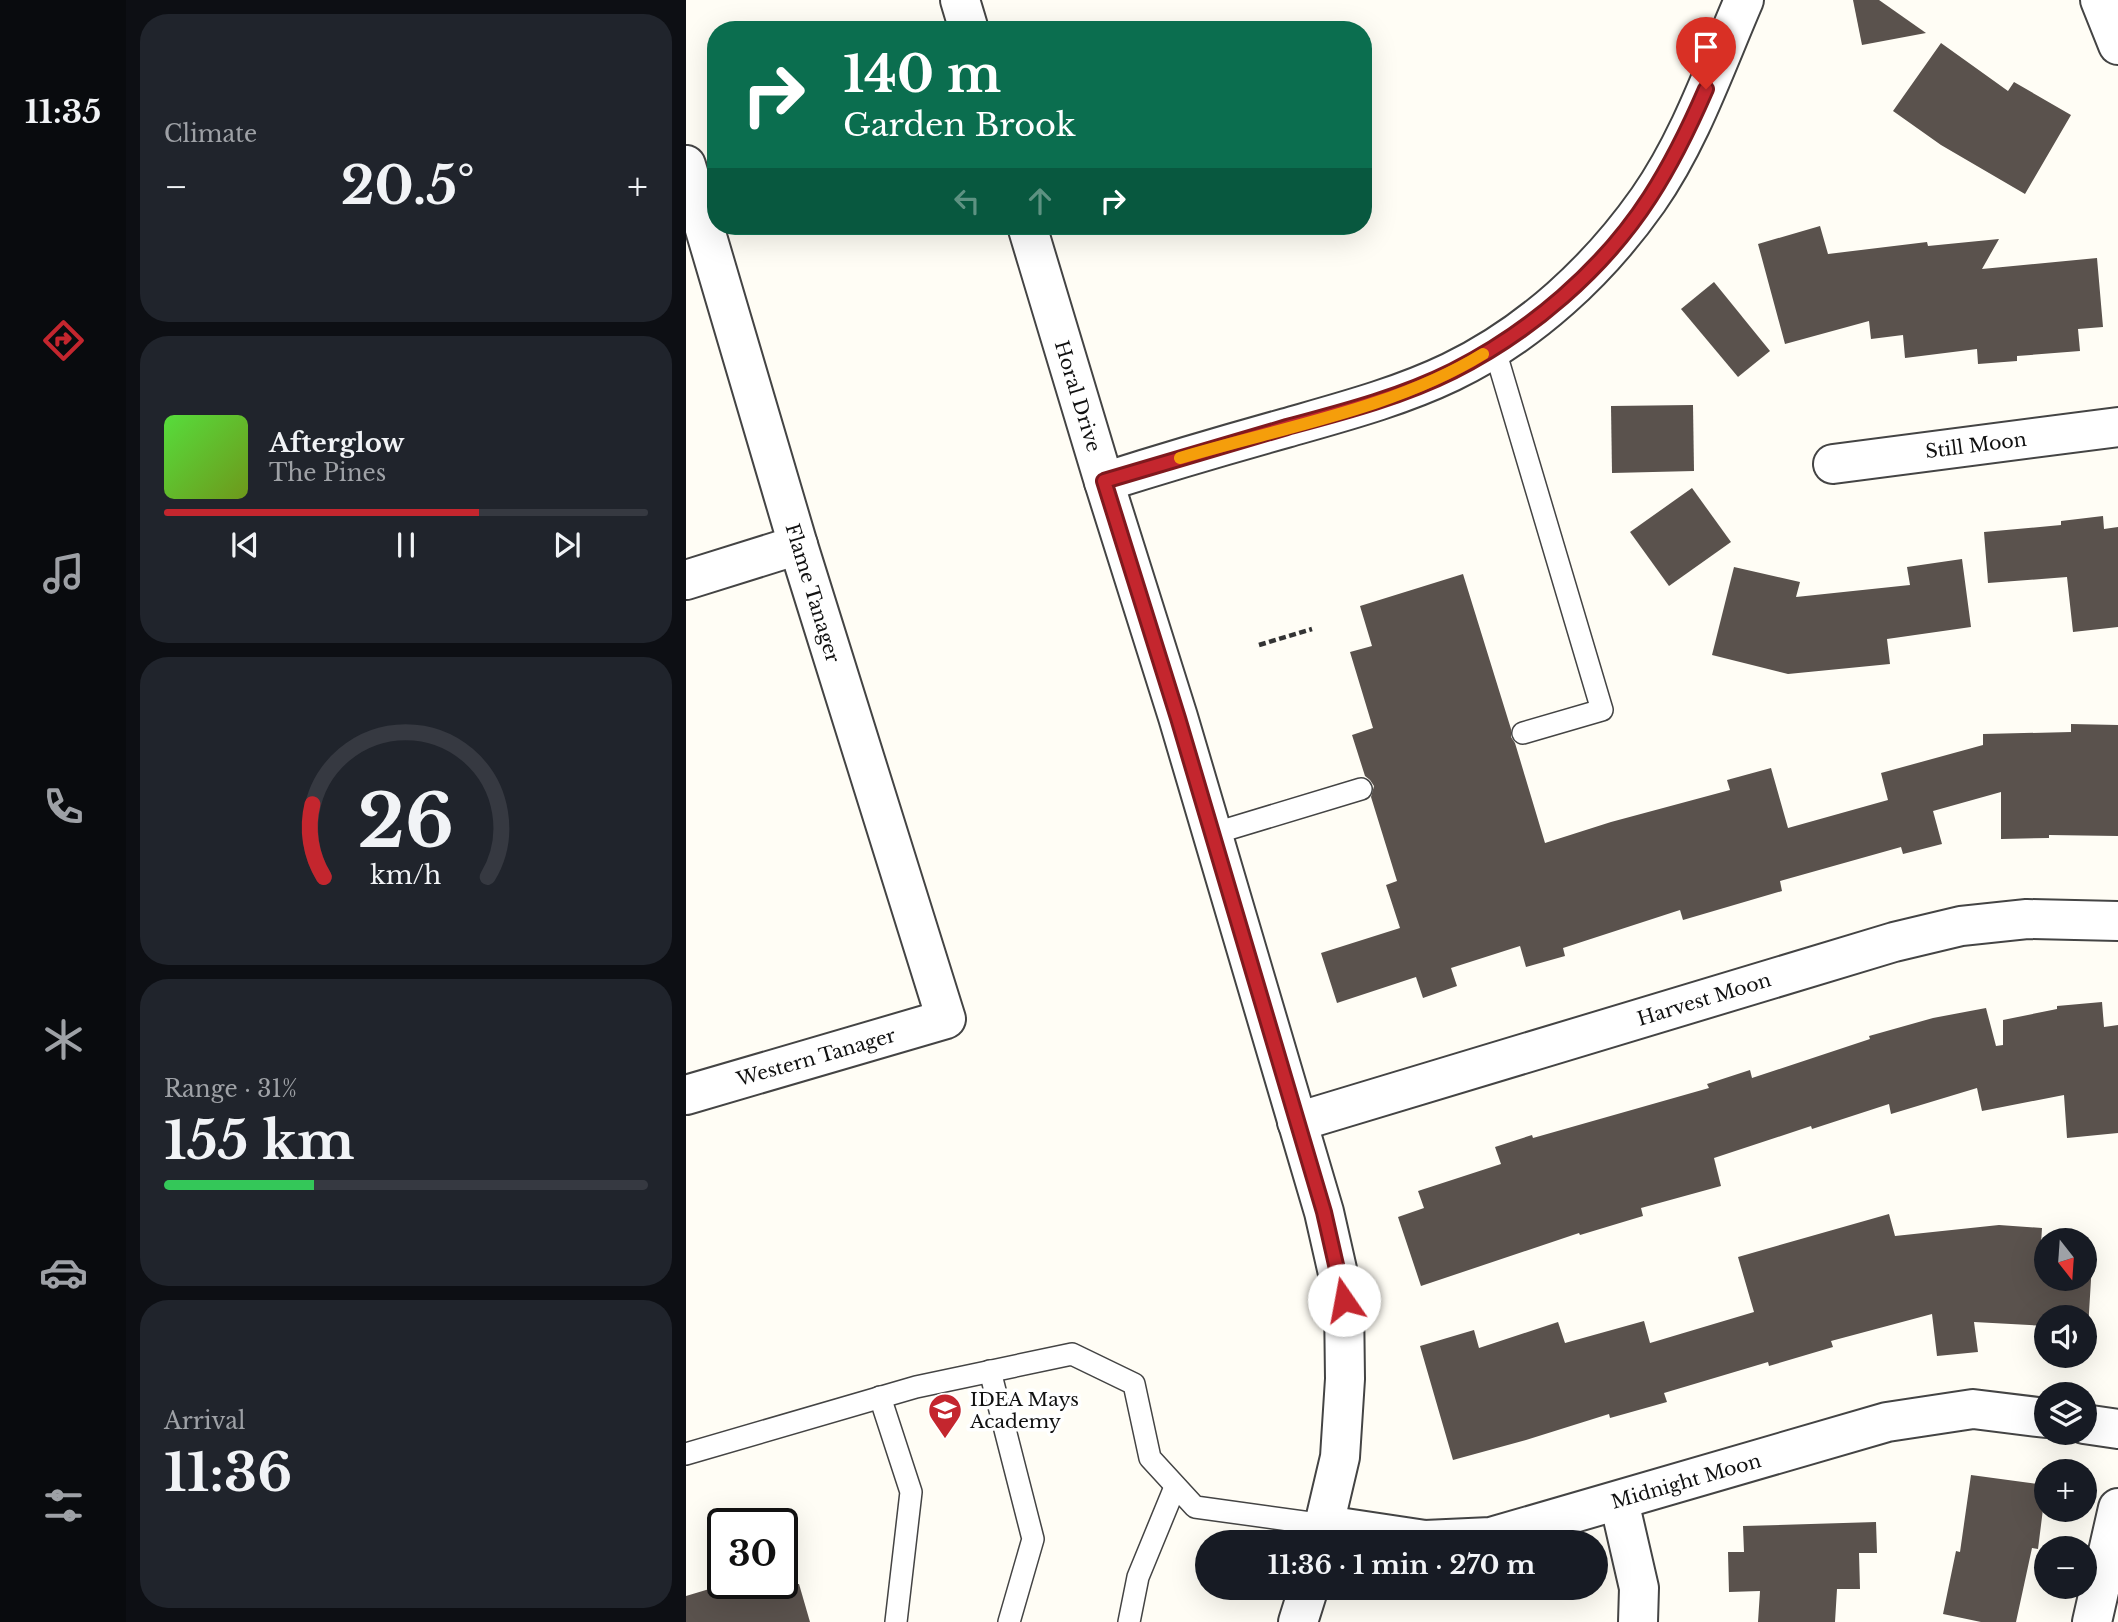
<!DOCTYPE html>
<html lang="en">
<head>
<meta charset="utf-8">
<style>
	body { margin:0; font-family:"Libre Baskerville",serif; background:#20242c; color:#f1f3f6; height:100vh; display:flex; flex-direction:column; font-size:26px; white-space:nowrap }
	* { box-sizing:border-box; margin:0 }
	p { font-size:23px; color:#9ea1a6 }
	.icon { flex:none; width:38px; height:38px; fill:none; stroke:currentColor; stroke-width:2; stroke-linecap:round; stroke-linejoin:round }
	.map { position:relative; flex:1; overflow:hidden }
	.drawer { display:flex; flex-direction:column; gap:14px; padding:14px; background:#0d0f14; width:560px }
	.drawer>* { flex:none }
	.top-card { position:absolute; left:21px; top:21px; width:665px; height:214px; border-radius:28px; box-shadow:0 7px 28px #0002; background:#0b6e4f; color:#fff; overflow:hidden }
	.needle { width:46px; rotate:163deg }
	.fabs { position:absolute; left:1348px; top:1228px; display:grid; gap:14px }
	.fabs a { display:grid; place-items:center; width:63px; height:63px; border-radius:50%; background:#171b24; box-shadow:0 7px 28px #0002; font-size:35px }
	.speed { position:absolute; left:21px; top:1508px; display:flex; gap:14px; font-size:35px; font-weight:700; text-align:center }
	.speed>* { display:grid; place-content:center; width:91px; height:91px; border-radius:50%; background:#171b24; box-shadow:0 7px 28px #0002; line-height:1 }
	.speed .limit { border:4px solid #111; border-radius:10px; background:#fff; color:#111 }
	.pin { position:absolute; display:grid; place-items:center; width:60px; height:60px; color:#fff; margin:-72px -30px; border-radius:50% 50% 50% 0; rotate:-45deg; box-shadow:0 0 7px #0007 }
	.pin .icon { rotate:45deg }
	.me { position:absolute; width:77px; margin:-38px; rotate:348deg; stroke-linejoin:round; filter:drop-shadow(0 0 5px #0008) }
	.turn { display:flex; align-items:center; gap:24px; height:147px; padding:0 21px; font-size:32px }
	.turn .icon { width:91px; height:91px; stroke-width:2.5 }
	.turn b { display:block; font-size:49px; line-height:60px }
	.lanes { display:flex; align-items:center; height:66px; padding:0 21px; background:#0003; justify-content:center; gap:35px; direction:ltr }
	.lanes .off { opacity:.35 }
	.big { font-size:52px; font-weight:700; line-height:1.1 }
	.drawer .tile { flex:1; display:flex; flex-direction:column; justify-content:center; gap:10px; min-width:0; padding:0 24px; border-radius:28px; background:#20242c }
	.drawer .dial { align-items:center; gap:0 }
	.dial svg { height:182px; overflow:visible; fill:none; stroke:#363941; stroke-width:7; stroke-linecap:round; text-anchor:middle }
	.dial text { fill:#f1f3f6; stroke:none }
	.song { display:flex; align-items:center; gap:21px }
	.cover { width:84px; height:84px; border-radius:10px; background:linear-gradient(135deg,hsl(110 70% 55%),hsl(80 70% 35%)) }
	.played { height:7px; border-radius:4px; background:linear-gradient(90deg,#c4262e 65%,#363941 65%) }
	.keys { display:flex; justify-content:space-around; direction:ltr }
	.heat { display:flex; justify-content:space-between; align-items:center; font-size:38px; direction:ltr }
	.charge { height:10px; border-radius:5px; background:linear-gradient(90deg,#34c759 31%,#363941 0) }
	.trip { position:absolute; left:509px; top:1530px; width:413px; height:70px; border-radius:35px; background:#171b24; box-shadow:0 7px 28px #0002; font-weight:700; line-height:70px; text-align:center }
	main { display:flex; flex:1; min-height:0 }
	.tab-bar { display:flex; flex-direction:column; width:126px; justify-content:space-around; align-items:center; background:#090b0e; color:#9ea1a6 }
	.tab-bar .icon { width:49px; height:49px }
	.tab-bar .active { color:#c4262e }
	.tab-bar b { font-size:32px; color:#f1f3f6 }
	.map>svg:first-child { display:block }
	.building { fill:#5a524d }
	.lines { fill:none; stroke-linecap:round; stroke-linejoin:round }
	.service-casing { stroke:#444; stroke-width:24 }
	.minor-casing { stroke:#444; stroke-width:42 }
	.path { stroke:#333; stroke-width:4.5; stroke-dasharray:7 3.5; stroke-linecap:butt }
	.service { stroke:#fff; stroke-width:21 }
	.minor { stroke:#fff; stroke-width:38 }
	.route-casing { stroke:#7f191e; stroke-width:18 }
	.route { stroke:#c4262e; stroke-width:12 }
	.slow { stroke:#f59e0b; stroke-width:12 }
	.labels { text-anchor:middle; stroke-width:7; stroke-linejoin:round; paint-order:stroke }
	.street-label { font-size:19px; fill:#111; stroke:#fff }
	.poi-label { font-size:19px; fill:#111; stroke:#fff; text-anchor:start }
</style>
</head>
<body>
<main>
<nav class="tab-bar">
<b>11:35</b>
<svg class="icon active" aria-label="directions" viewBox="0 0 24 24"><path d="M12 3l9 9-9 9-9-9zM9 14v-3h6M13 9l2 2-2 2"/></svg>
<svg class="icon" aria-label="music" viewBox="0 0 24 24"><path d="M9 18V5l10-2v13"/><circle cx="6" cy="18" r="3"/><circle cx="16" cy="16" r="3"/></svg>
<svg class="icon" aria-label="phone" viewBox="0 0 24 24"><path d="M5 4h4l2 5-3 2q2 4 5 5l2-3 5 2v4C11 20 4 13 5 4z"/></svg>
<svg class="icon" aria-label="climate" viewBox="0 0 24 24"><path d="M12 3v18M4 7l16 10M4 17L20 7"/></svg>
<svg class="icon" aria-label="car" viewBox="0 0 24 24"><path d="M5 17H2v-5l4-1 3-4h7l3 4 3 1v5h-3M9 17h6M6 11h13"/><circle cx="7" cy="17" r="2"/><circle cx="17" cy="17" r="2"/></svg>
<svg class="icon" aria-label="filters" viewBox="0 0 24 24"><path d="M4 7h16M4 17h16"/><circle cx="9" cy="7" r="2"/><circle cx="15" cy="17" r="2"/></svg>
</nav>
<section class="drawer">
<div class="tile"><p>Climate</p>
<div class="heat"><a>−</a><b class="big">20.5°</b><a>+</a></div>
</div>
<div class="tile">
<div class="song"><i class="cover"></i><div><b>Afterglow</b><p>The Pines</p></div></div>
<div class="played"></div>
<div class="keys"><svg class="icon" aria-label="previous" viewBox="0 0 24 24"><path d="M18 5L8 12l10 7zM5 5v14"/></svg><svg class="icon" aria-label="pause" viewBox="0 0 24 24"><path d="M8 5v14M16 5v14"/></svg><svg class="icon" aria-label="next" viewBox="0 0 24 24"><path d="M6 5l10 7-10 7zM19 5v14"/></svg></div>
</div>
<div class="tile dial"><svg viewBox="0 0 100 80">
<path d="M14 69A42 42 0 1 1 86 69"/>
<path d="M14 69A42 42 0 0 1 9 37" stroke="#c4262e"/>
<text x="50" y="56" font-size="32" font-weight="700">26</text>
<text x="50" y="72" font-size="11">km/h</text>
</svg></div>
<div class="tile"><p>Range · 31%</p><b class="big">155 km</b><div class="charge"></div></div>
<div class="tile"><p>Arrival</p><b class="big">11:36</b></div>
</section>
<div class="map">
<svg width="1432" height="1622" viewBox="0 0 1432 1622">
	<rect width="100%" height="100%" fill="#fffdf5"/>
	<g class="building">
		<polygon points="1167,0 1193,0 1240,33 1176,45"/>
		<polygon points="1255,43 1322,91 1328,82 1385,115 1339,194 1255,145 1207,111"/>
		<polygon points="1134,226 1142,254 1241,242 1242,246 1313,239 1296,269 1411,258 1417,327 1392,329 1394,351 1331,356 1331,361 1292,364 1291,349 1219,358 1217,335 1185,339 1183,321 1099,344 1072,244"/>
		<polygon points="1028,282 1084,351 1052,377 995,309"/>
		<polygon points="1007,405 1008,471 926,473 925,406"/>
		<polygon points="1006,488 1045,542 983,586 944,532"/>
		<polygon points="1417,516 1418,529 1432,527 1432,627 1387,632 1381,577 1302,583 1298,532 1375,525 1375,521"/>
		<polygon points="1276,559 1285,627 1201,639 1204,664 1102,674 1026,655 1048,567 1114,582 1110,597 1224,585 1221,567"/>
		<polygon points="777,574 825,729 825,737 829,743 859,843 925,822 1044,790 1041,780 1085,768 1102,828 1202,800 1195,773 1297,745 1297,734 1385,732 1385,724 1432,725 1432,836 1363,835 1363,838 1315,839 1315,792 1247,811 1256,844 1217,854 1215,847 1094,881 1096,891 997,920 994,910 877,948 879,956 840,967 834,946 765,968 771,986 737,998 730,977 651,1003 635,953 714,928 700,885 711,881 685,797 688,786 684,780 679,776 666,735 687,728 664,652 686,646 674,606"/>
		<polygon points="1416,1002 1418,1027 1432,1025 1432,1133 1381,1138 1378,1095 1296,1111 1291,1088 1205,1114 1203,1104 1126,1129 1125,1126 1028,1158 1035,1186 955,1208 957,1216 894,1235 893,1233 735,1286 712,1217 738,1208 732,1191 815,1164 809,1147 846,1135 847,1138 1023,1088 1021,1084 1064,1070 1066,1078 1184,1039 1183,1036 1247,1018 1300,1008 1310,1046 1317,1045 1317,1020 1371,1009 1371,1006"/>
		<polygon points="1203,1214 1209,1236 1313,1225 1356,1228 1355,1244 1360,1244 1360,1279 1398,1279 1398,1246 1407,1247 1402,1329 1398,1328 1398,1318 1360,1318 1360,1326 1288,1322 1292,1352 1251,1356 1246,1314 1145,1341 1147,1347 1083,1366 1082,1362 978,1393 981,1402 924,1418 923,1414 840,1440 767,1460 734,1346 788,1330 793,1348 872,1322 879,1343 958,1321 964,1343 1068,1312 1052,1257"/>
		<polygon points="1285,1475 1360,1485 1352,1549 1346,1548 1330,1622 1295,1622 1257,1614 1270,1551 1274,1552"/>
		<polygon points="1190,1522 1191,1553 1173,1553 1174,1589 1151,1589 1149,1622 1072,1622 1074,1591 1043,1592 1042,1552 1058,1552 1057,1526"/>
		<polygon points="40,1584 113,1584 124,1622 0,1622 0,1596"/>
	</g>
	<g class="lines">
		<g class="service-casing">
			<g id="service">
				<polyline points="808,347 916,710 837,733"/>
				<polyline points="526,834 675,789"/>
				<polyline points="304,1371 347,1539 323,1622"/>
				<polyline points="194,1397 225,1492 210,1622"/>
				<polyline points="0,1454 230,1387 386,1354 448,1384 464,1458 509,1507 639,1525"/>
				<polyline points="443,1622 452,1577 489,1487"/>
			</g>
		</g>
		<g class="minor-casing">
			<g id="minor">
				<polyline points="274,0 283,30"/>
				<polyline points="1414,0 1432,45"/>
				<polyline points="0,165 112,545 260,1019 0,1095"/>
				<polyline points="341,226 418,482 492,717 638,1212 658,1300 659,1379 654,1457 634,1542"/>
				<polyline points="1147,464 1432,427"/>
				<path d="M418 482C478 463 539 445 600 428 656 412 713 397 765 372 844 334 912 271 962 200 1004 140 1029 67 1058 0"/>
				<polyline points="0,580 112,545"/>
				<polyline points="611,1122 1208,942 1275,926 1341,919 1432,921"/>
				<polyline points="1398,1424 1432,1429"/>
				<polyline points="933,1501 953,1588 952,1622"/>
				<polyline points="639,1525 739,1540 805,1537 1201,1422 1287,1409 1360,1418"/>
				<polyline points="612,1622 623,1587"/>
				<polyline points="1406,1622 1432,1508"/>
			</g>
		</g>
		<polyline class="path" points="573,645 626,629"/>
		<use href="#service" class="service"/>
		<use href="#minor" class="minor"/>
	</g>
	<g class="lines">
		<g class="route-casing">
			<path id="route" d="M658 1300 638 1212 492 718 418 481C479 463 540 445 601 427 657 412 715 397 767 371 844 332 917 270 964 197 986 163 1004 126 1020 89"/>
		</g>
		<use href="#route" class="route"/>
		<path class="slow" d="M494 458C593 428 708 409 797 354"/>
	</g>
	<defs>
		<g id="school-pin" transform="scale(1.75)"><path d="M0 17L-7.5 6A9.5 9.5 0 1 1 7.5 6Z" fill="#c4262e" stroke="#fff"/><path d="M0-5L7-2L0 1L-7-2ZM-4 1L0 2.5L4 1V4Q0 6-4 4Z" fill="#fff"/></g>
	</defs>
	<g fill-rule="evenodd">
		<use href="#school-pin" x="259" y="1410"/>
	</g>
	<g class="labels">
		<g class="street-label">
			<text transform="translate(392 396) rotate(73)" y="7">Horal Drive</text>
			<text transform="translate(1290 445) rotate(-7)" y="7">Still Moon</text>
			<text transform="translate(127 593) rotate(73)" y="7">Flame Tanager</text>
			<text transform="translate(1018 999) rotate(-17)" y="7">Harvest Moon</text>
			<text transform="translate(130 1057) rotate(-16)" y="7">Western Tanager</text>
			<text transform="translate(1000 1481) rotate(-16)" y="7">Midnight Moon</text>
		</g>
		<g class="poi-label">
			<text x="284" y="1406">IDEA Mays<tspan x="284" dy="22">Academy</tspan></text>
		</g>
	</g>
</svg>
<div class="fabs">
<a><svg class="needle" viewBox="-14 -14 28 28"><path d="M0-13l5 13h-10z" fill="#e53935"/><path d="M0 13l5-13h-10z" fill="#9ea1a6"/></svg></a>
<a><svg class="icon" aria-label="sound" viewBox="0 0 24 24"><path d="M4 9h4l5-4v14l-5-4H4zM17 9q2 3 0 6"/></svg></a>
<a><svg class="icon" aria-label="layers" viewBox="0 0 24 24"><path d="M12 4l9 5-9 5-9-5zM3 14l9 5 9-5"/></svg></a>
<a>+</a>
<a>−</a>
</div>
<div class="speed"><div class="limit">30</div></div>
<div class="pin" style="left:1020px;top:89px;background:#d93025"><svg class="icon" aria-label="arrive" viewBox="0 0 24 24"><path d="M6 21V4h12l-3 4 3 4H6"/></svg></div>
<svg class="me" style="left:658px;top:1300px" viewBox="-20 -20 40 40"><circle r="19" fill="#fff"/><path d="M0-13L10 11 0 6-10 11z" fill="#c4262e"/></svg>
<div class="trip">11:36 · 1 min · 270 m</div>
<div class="top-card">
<div class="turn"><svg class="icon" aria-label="right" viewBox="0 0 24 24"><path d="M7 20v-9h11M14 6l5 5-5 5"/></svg><div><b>140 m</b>Garden Brook</div></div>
<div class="lanes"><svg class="icon off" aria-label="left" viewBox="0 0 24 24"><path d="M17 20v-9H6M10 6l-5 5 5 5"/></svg><svg class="icon off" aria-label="ahead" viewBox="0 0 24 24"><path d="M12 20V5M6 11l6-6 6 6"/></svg><svg class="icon" aria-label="right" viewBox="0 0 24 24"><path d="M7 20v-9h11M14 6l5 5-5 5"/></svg></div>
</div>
</div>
</main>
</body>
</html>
